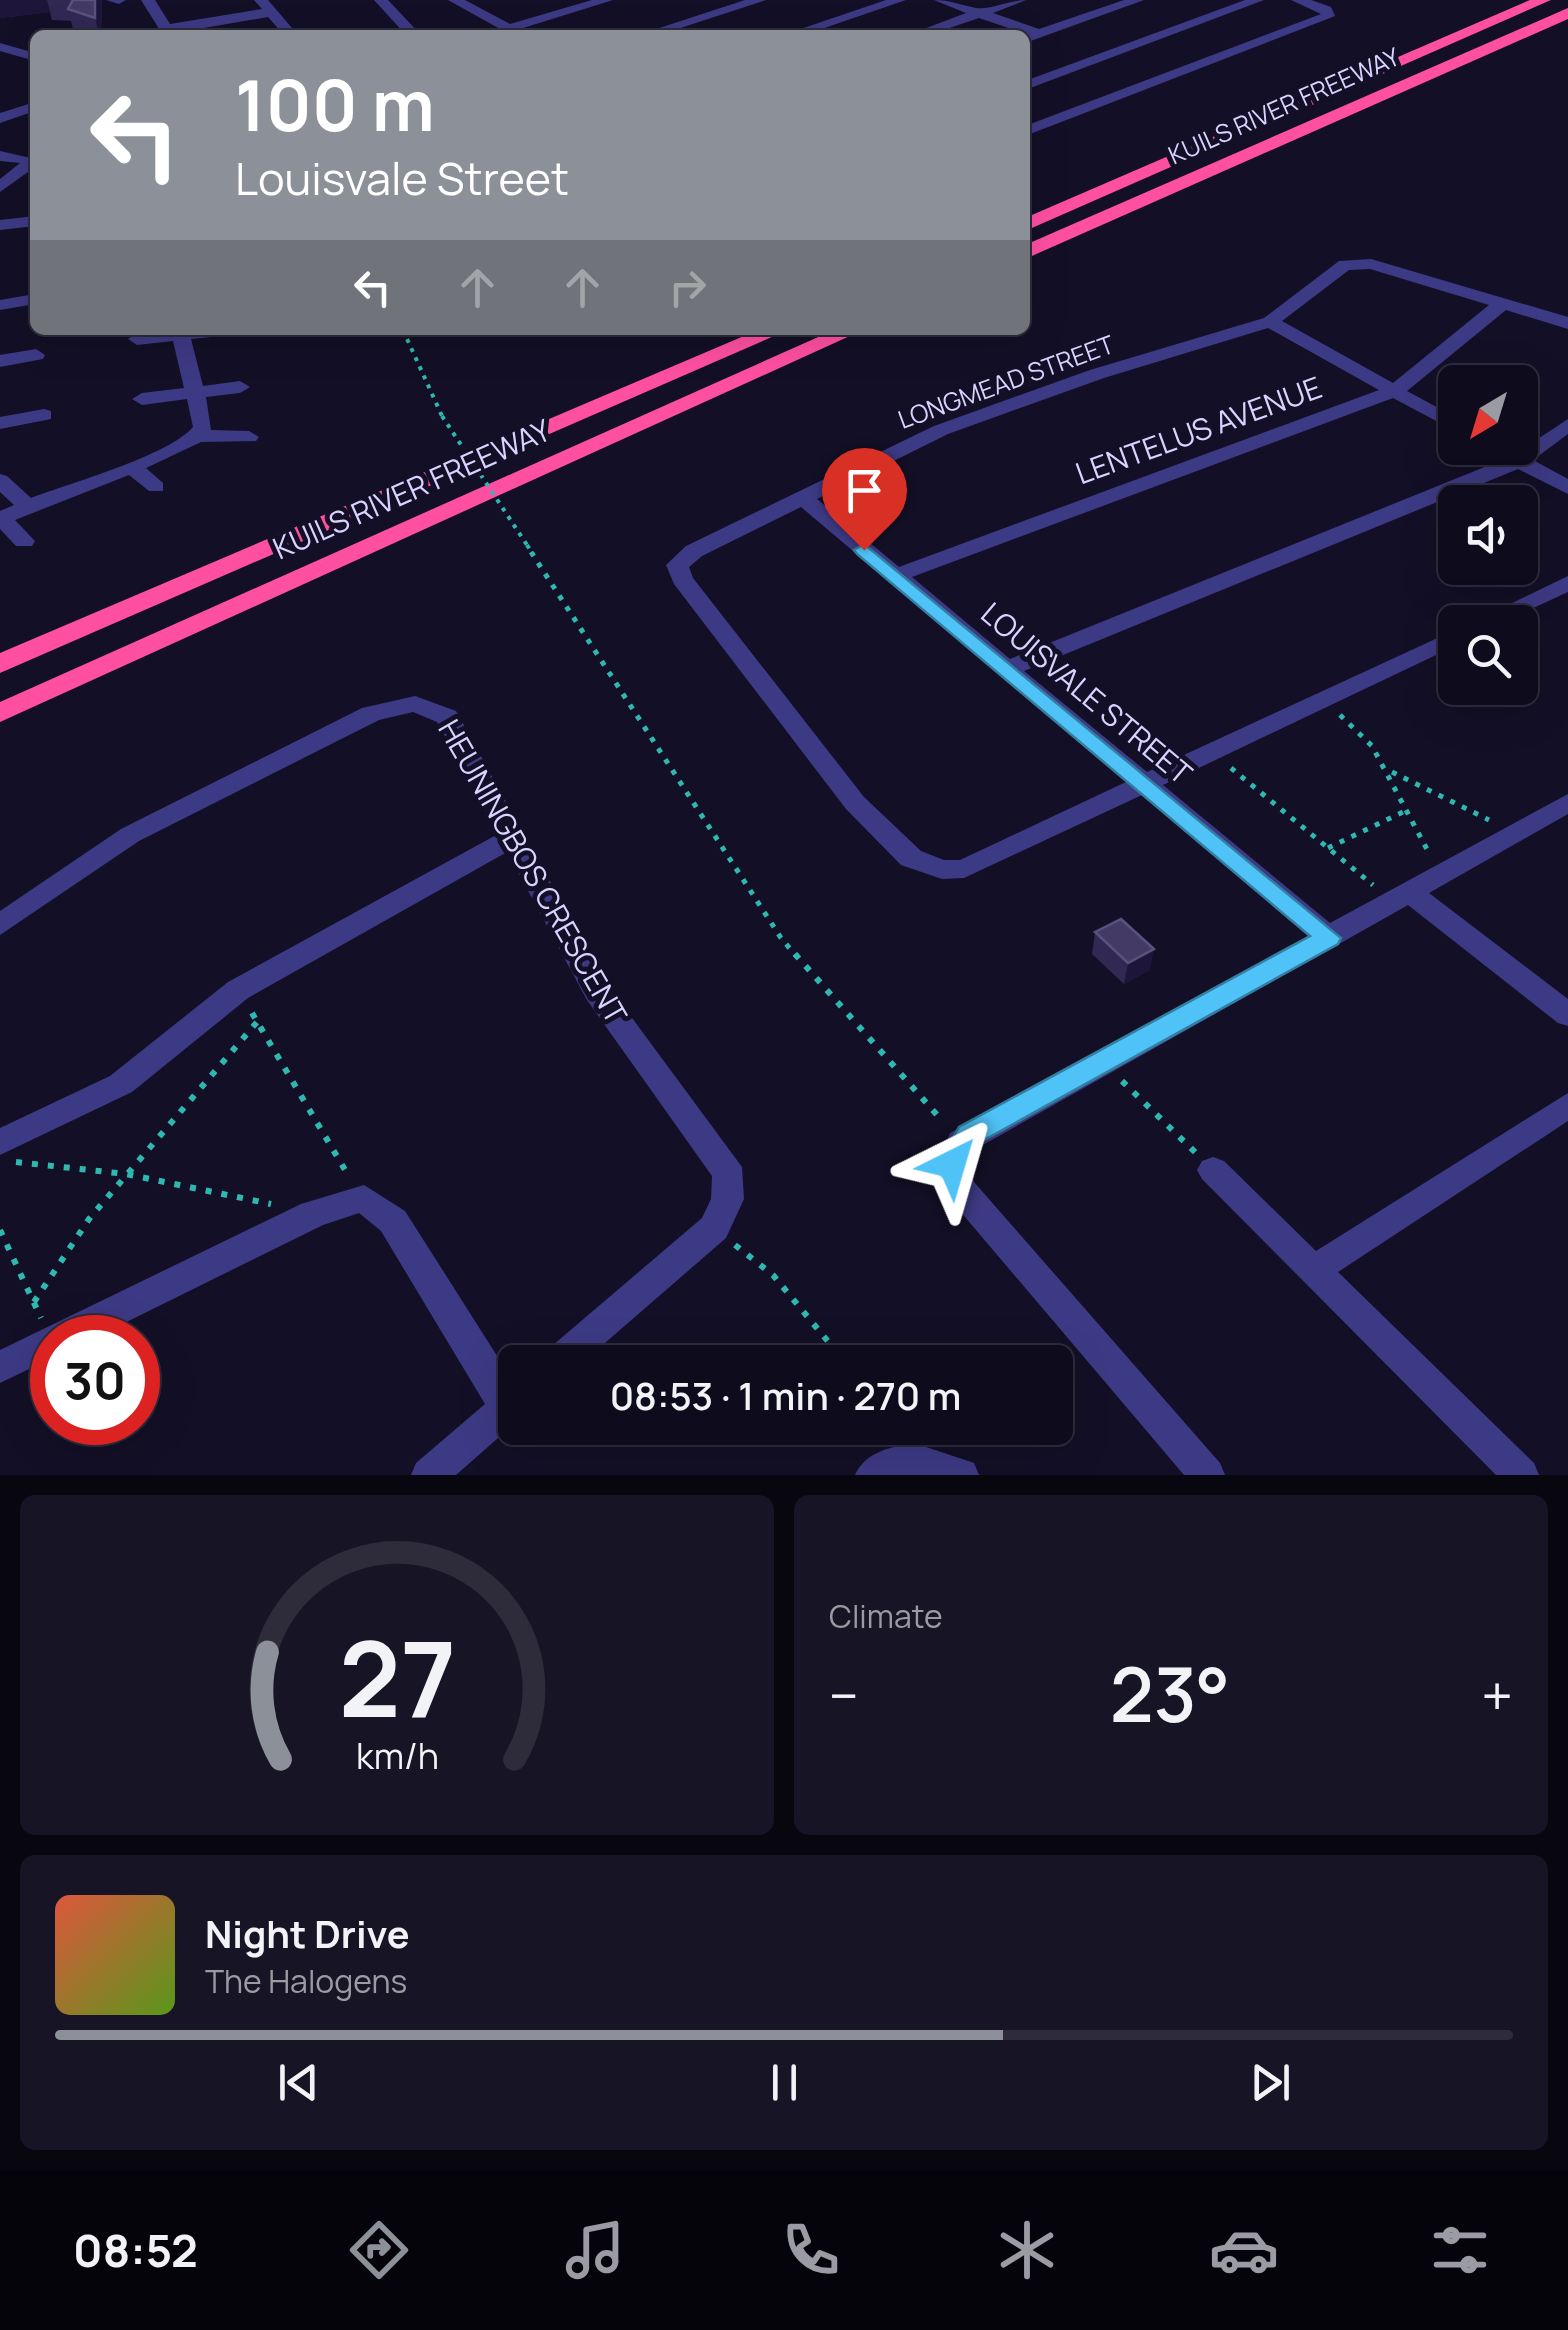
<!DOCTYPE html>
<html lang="en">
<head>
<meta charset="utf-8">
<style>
	body { margin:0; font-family:Manrope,sans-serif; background:#171425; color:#f1f3f6; height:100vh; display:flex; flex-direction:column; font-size:38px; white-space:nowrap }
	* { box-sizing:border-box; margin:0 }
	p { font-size:32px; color:#9b9ba3 }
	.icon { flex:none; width:55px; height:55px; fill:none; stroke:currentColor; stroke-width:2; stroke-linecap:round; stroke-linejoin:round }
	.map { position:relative; height:1475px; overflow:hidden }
	.panel { display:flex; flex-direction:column; gap:20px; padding:20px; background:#08060f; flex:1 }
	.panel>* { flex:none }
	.banner { position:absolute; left:30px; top:30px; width:1000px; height:305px; border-radius:15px; box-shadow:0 10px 40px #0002,0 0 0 2px #2e2b3b; background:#8c9099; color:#fff; overflow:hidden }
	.needle { width:65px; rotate:218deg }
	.fabs { position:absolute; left:1438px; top:365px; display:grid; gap:20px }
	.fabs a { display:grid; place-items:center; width:100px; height:100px; border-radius:15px; background:#0e0b1c; box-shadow:0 10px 40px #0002,0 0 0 2px #2e2b3b; font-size:50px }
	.speed { position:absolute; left:30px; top:1315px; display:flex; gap:20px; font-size:50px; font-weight:700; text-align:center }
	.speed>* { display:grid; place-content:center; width:130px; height:130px; border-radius:50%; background:#0e0b1c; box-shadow:0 10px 40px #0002,0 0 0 2px #2e2b3b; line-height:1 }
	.speed .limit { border:15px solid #d22; background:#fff; color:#111 }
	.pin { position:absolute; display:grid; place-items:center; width:85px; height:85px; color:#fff; margin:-102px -42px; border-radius:50% 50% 50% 0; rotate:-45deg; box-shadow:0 0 10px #0007 }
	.pin .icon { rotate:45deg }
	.me { position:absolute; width:110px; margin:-55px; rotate:40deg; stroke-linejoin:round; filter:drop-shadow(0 0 8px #0008) }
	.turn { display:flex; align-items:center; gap:35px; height:210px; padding:0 40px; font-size:45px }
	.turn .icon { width:130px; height:130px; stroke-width:2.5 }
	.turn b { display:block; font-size:70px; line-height:85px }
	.lanes { display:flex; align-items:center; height:95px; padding:0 40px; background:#0003; justify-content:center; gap:50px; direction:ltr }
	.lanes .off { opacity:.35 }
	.big { font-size:75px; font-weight:600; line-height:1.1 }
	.panel .tile { flex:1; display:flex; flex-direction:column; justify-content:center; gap:15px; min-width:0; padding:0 35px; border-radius:15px; background:#171425 }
	.panel .dial { align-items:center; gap:0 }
	.dial svg { height:260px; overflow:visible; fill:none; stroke:#2e2b3b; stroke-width:7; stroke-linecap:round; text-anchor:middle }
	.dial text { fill:#f1f3f6; stroke:none }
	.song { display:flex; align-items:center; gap:30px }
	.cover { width:120px; height:120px; border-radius:15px; background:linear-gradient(135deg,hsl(10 70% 55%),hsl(90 70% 35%)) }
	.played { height:10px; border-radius:5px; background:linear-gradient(90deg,#8c9099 65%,#2e2b3b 65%) }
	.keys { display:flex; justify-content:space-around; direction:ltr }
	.heat { display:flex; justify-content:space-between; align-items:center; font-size:55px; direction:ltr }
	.panel .tiles { flex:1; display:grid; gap:20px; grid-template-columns:1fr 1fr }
	.tile:last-child { grid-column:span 2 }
	.trip { position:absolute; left:498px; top:1345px; width:575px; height:100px; border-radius:15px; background:#0e0b1c; box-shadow:0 10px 40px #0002,0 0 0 2px #2e2b3b; font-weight:600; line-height:100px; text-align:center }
	.dock { display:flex; height:160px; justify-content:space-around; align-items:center; background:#06040b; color:#9b9ba3 }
	.dock .icon { width:70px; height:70px }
	.dock .active { color:#8c9099 }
	.dock b { font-size:45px; color:#f1f3f6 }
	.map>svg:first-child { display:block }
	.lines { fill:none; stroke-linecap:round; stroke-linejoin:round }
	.path-far2 { stroke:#2fb8b0; stroke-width:4; stroke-dasharray:4 6; stroke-linecap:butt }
	.path-far1 { stroke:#2fb8b0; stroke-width:5; stroke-dasharray:5 8; stroke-linecap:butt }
	.path { stroke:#2fb8b0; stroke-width:6; stroke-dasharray:6 10; stroke-linecap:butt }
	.minor { fill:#3d3a85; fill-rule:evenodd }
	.highway { fill:#ff4fa3; fill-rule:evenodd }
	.path-bridge { stroke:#2fb8b0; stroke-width:4; stroke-dasharray:4 6; stroke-linecap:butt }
	.wall { fill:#312854 }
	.shaded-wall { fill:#1d163a }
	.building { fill:#433a66; stroke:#5a527e; stroke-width:2.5 }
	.route { fill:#4fc3f7; stroke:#337fa1; stroke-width:2.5 }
	.labels { text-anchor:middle; stroke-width:10; stroke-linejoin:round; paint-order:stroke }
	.far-street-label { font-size:25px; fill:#d9d4ff; stroke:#130f26 }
	.street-label { font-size:30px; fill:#d9d4ff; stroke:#130f26 }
</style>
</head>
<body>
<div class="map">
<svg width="1568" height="1475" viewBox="0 0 1568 1475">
	<rect width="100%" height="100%" fill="#130f26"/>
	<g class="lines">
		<g class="path-far2">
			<polyline points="403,330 442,416"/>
			<polyline points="527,545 533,554"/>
		</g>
		<g class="path-far1">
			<polyline points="531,552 781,938 797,957"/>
			<polyline points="1340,715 1372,746 1430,855"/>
			<polyline points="1231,768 1373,885"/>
			<polyline points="1392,772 1489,820"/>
			<polyline points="1328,848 1405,811"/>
		</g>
		<g class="path">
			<polyline points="795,954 938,1116"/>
			<polyline points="252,1013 348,1175"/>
			<polyline points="1122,1081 1197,1154"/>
			<polyline points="16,1162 126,1174 271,1204"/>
			<polyline points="0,1230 41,1318"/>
			<polyline points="735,1245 773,1275 845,1362"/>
			<polyline points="34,1302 89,1219 257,1022"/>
		</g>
		<g class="minor">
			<polygon points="106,0 126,0 119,4"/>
			<polygon points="141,0 155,0 170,24 262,9 254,0 268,0 298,35 284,35 268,17 163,35"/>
			<polygon points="374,0 388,0 421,35 406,35"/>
			<polygon points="448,0 465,0 510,24 592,0 613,0 520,29 528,35 511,35"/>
			<polygon points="745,0 766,0 659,35 638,35"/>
			<polygon points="886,0 906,0 804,35 783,35"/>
			<path d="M934 0C950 0 961 5 976 8 990 10 1010 0 1026 0L993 13 1039 29 1124 0H1144L1025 43 1026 34 979 18 929 35H908L966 13Z"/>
			<polygon points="1245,0 1264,0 1025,90 1025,81"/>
			<polygon points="1291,0 1311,0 1331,7 1335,16 1025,136 1025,126 1321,14"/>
			<polygon points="0,43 35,53 35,61 0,51"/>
			<polygon points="35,102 35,111 0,123 0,113"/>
			<polygon points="0,151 35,159 35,167 0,192 0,179 20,163 0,161"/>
			<polygon points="35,216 35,226 0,230 0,220"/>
			<path d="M1371 259 1568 317V329L1506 310 1407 391 1455 417V431L1393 398 912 577 1010 659 1502 460 1485 448H1509L1518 452 1568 419V434L1533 460 1568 479V494L1518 469 1024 671 1147 772 1455 630V646L1163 785 1330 923 1568 794V814L1429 893 1568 999V1026L1558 1023 1408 905 974 1150 969 1163 974 1182 1220 1463 1225 1475H1184L948 1197 937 1163 950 1133 1308 936 1142 795 964 878 942 879 901 865 846 809 674 584 666 565 686 546 934 426 1090 370 1264 318 1339 261ZM1370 269 1489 305 1393 383 1282 321 1349 270ZM1268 328 1379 390 899 567 817 499 948 434 1104 378ZM801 507 1126 782 960 860H944L921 851 864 797 693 578 689 567 702 556Z"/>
			<polygon points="29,295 35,296 35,304 0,310 0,300"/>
			<path d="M169 330H230L221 336 191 339 203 386 240 381 250 387 240 393 206 397 211 430 249 431 259 437 256 441 201 442 146 468 163 483V491H149L129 475 15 520 35 541 32 546H16L0 529V511L14 505 0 492V474L7 476 31 498C70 483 168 456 193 427L187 399 142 405 132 399 142 393 184 388 173 341 137 345 128 339 137 333Z"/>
			<polygon points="36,349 45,355 43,359 0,367 0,355"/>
			<polygon points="44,409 51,411 51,419 0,429 0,417"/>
			<polygon points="1568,576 1568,592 1503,622 1473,622"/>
			<polygon points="415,696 456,711 607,984 742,1167 744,1199 726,1238 583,1362 541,1362 546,1351 702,1218 711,1199 712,1176 587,1000 507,852 248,998 132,1092 0,1155 0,1128 110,1076 228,982 498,834 437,722 413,712 379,720 139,841 0,935 0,911 121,829 362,708"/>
			<polygon points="1568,1093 1568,1121 1338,1272 1534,1463 1539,1475 1496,1475 1202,1179 1197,1170 1202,1161 1213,1157 1224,1161 1316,1251"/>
			<polygon points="364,1185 405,1211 515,1384 515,1423 456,1475 411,1475 416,1463 485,1404 381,1231 359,1213 323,1225 94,1338 52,1338 52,1358 0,1383 0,1350 301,1204"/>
			<path d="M917 1444 974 1463 979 1475H855C865 1452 893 1445 917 1444Z"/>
		</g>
		<g class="highway">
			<polygon points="1530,0 1551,0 1025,231 1025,218"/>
			<polygon points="1568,8 1568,19 1025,259 1025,245"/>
			<polygon points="758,330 788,330 0,673 0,653"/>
			<polygon points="834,330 863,330 0,722 0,702"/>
		</g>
		<polyline class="path-bridge" points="442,416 527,545"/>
	</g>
	<g class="wall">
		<polygon points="0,0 102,0 101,35 78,35 74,33 71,21 52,20 50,12 0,18"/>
		<polygon points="1095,932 1150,970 1124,984 1092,954"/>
	</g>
	<g class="shaded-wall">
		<polygon points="0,0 47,0 50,12 0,18"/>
		<polygon points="95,0 102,0 101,35 99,35 95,18"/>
		<polygon points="1154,949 1150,970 1124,984 1128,963"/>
	</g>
	<g class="building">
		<polygon points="73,0 95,0 95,18 68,9"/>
		<polygon points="1121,919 1154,949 1128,963 1095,932"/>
	</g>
	<polygon class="route" points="864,544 1341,938 1338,944 979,1143 963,1172 942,1172 938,1164 959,1127 1310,936 857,554 854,550"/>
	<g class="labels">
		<g class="far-street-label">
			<text transform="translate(1284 106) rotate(-24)" y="9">KUILS RIVER FREEWAY</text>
			<text transform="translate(1006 382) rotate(-20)" y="9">LONGMEAD STREET</text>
		</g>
		<g class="street-label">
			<text transform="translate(1199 431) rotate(-20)" y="10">LENTELUS AVENUE</text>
			<text transform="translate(412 490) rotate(-24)" y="10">KUILS RIVER FREEWAY</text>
			<text transform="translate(1086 694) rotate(40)" y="10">LOUISVALE STREET</text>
			<text transform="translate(532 872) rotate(60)" y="10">HEUNINGBOS CRESCENT</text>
		</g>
	</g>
</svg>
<div class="fabs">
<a><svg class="needle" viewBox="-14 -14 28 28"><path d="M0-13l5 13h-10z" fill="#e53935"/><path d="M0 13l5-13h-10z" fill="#9b9ba3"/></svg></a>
<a><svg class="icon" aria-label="sound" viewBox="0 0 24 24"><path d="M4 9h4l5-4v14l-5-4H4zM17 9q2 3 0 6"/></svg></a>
<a><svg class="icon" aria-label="search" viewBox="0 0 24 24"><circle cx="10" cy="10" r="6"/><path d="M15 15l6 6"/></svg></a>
</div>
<div class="speed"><div class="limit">30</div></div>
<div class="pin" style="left:864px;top:550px;background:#d93025"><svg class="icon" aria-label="arrive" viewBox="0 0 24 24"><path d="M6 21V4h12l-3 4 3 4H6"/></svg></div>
<svg class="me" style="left:952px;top:1164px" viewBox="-20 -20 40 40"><path d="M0-17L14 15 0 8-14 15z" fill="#4fc3f7" stroke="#fff" stroke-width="4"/></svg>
<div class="trip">08:53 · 1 min · 270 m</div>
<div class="banner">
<div class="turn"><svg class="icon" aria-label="left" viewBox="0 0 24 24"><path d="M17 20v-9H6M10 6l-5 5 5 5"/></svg><div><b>100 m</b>Louisvale Street</div></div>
<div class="lanes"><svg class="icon" aria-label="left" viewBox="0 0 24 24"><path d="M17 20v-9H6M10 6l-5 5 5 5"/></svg><svg class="icon off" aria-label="ahead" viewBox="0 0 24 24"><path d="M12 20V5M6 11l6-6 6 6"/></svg><svg class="icon off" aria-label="ahead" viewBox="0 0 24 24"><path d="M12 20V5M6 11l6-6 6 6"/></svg><svg class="icon off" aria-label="right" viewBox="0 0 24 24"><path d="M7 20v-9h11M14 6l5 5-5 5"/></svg></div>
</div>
</div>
<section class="panel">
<div class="tiles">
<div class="tile dial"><svg viewBox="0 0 100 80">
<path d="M14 69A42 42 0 1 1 86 69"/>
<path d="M14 69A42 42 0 0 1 10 36" stroke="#8c9099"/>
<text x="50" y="56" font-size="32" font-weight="700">27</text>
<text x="50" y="72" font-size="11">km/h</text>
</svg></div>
<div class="tile"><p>Climate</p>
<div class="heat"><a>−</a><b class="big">23°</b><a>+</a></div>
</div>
<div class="tile">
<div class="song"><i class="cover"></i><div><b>Night Drive</b><p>The Halogens</p></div></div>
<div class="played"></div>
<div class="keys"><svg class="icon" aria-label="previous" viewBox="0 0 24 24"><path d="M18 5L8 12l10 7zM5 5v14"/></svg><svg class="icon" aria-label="pause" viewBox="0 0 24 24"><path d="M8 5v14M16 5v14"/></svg><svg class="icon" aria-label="next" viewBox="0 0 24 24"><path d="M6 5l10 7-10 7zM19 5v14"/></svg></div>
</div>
</div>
</section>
<nav class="dock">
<b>08:52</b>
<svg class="icon active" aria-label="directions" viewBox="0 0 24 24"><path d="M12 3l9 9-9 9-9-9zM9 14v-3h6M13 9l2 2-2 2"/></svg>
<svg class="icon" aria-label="music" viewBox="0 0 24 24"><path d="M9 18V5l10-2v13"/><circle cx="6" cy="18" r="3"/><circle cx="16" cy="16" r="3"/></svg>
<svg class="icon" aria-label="phone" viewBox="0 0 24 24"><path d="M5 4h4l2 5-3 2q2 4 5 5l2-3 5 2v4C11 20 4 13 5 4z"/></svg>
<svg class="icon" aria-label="climate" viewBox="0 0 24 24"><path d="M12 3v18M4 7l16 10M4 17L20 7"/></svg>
<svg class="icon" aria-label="car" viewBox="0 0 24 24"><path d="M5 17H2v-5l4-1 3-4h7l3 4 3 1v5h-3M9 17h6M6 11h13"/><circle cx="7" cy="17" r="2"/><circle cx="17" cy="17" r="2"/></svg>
<svg class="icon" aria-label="filters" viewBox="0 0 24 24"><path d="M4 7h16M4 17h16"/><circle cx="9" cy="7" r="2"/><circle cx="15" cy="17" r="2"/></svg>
</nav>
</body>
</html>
